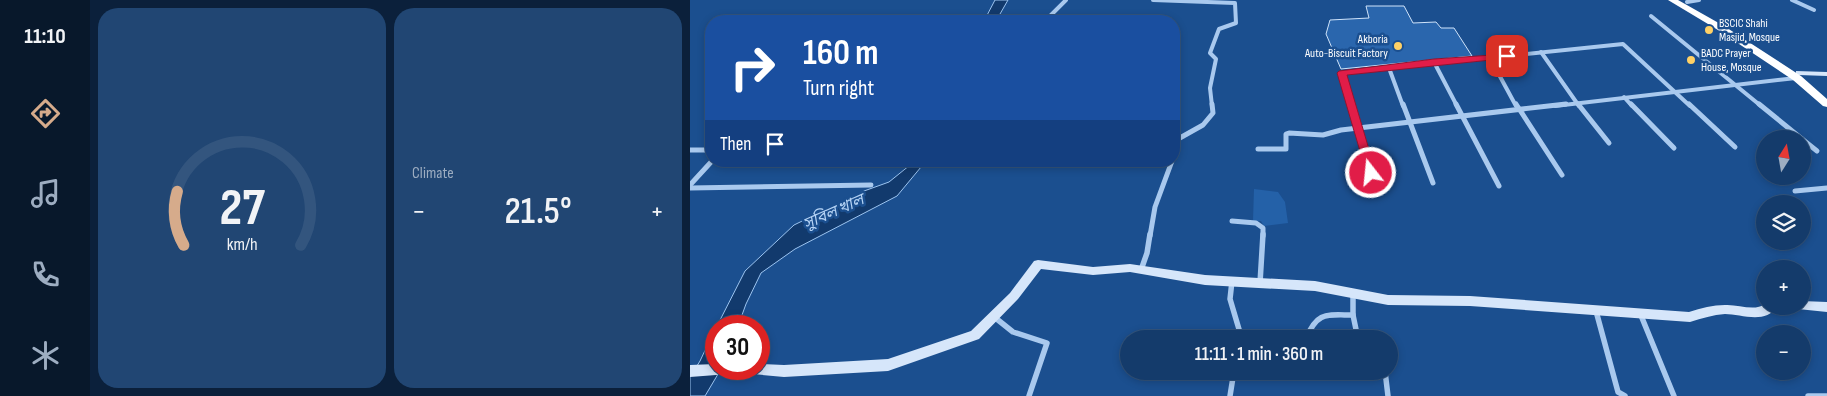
<!DOCTYPE html>
<html lang="en">
<head>
<meta charset="utf-8">
<style>
	body { margin:0; font-family:"Sofia Sans Condensed","Noto Sans Bengali",sans-serif; background:#214673; color:#f1f3f6; height:100vh; display:flex; flex-direction:column; font-size:19px; white-space:nowrap }
	* { box-sizing:border-box; margin:0 }
	p { font-size:16px; color:#9dadc1 }
	.icon { flex:none; width:28px; height:28px; fill:none; stroke:currentColor; stroke-width:2; stroke-linecap:round; stroke-linejoin:round }
	.map { position:relative; flex:1; overflow:hidden }
	.side { display:flex; flex-direction:column; gap:8px; padding:8px; background:#0b203b; width:600px }
	.side>* { flex:none }
	.top-card { position:absolute; left:15px; top:15px; width:475px; height:152px; border-radius:20px; box-shadow:0 2px 8px #0003,0 0 0 1px #33557e; background:#1a4fa0; color:#fff; overflow:hidden }
	.needle { width:32px; rotate:11deg }
	.fabs { position:absolute; left:1066px; top:130px; display:grid; gap:10px }
	.fabs a { display:grid; place-items:center; width:55px; height:55px; border-radius:50%; background:#143b6b; box-shadow:0 2px 8px #0003,0 0 0 1px #33557e; font-size:25px }
	.speed { position:absolute; left:15px; top:315px; display:flex; gap:10px; font-size:25px; font-weight:700; text-align:center }
	.speed>* { display:grid; place-content:center; width:65px; height:65px; border-radius:50%; background:#143b6b; box-shadow:0 2px 8px #0003,0 0 0 1px #33557e; line-height:1 }
	.speed .limit { border:8px solid #d22; background:#fff; color:#111 }
	.pin { position:absolute; display:grid; place-items:center; width:42px; height:42px; color:#fff; margin:-21px; border-radius:10px; box-shadow:0 2px 8px #0006 }
	.me { position:absolute; width:55px; margin:-28px; rotate:344deg; stroke-linejoin:round; filter:drop-shadow(0 0 4px #0008) }
	.turn { display:flex; align-items:center; gap:18px; height:105px; padding:0 15px; font-size:22px }
	.turn .icon { width:65px; height:65px; stroke-width:2.5 }
	.turn b { display:block; font-size:35px; line-height:42px }
	.then { display:flex; align-items:center; height:48px; padding:0 15px; background:#0003; gap:10px; font-size:19px }
	.big { font-size:38px; font-weight:600; line-height:1.1 }
	.side .card { flex:1; display:flex; flex-direction:column; justify-content:center; gap:8px; min-width:0; padding:0 18px; border-radius:20px; background:#214673 }
	.side .dial { align-items:center; gap:0 }
	.dial svg { height:130px; overflow:visible; fill:none; stroke:#33557e; stroke-width:7; stroke-linecap:round; text-anchor:middle }
	.dial text { fill:#f1f3f6; stroke:none }
	.heat { display:flex; justify-content:space-between; align-items:center; font-size:28px; direction:ltr }
	.side .tiles { flex:1; display:grid; gap:8px; grid-template-columns:repeat(2,1fr) }
	.trip { position:absolute; left:430px; top:330px; width:278px; height:50px; border-radius:25px; background:#143b6b; box-shadow:0 2px 8px #0003,0 0 0 1px #33557e; font-weight:600; line-height:50px; text-align:center }
	main { display:flex; flex:1; min-height:0 }
	.tab-bar { display:flex; flex-direction:column; width:90px; justify-content:space-around; align-items:center; background:#08182b; color:#9dadc1 }
	.tab-bar .icon { width:35px; height:35px }
	.tab-bar .on { color:#d6ab8b }
	.tab-bar b { font-size:22px; color:#f1f3f6 }
	.map>svg:first-child { display:block }
	.green { fill:#2461a8 }
	.water { fill:#123a6d; stroke:#9cc4f0 }
	.building { fill:#2a66ad; stroke:#cfe3fa }
	.lines { fill:none; stroke-linecap:round; stroke-linejoin:round }
	.street-far2 { stroke:#a9c9ee; stroke-width:4 }
	.street-far1 { stroke:#a9c9ee; stroke-width:5 }
	.street { stroke:#a9c9ee; stroke-width:5.5 }
	.secondary { fill:#d6e6fa; fill-rule:evenodd }
	.highway { fill:#fff; fill-rule:evenodd }
	.route { fill:#e11d48; stroke:#92132f }
	.poi-dot { fill:#ffd166; stroke:#1b4f8f; stroke-width:2 }
	.labels { text-anchor:middle; stroke-width:5; stroke-linejoin:round; paint-order:stroke }
	.far-poi-label { font-size:12px; fill:#fff; stroke:#1b4f8f; text-anchor:start }
	.water-label { font-size:16px; font-style:italic; fill:#b5d3f5; stroke:#1b4f8f }
</style>
</head>
<body>
<main>
<nav class="tab-bar">
<b>11:10</b>
<svg class="icon on" aria-label="directions" viewBox="0 0 24 24"><path d="M12 3l9 9-9 9-9-9zM9 14v-3h6M13 9l2 2-2 2"/></svg>
<svg class="icon" aria-label="music" viewBox="0 0 24 24"><path d="M9 18V5l10-2v13"/><circle cx="6" cy="18" r="3"/><circle cx="16" cy="16" r="3"/></svg>
<svg class="icon" aria-label="phone" viewBox="0 0 24 24"><path d="M5 4h4l2 5-3 2q2 4 5 5l2-3 5 2v4C11 20 4 13 5 4z"/></svg>
<svg class="icon" aria-label="climate" viewBox="0 0 24 24"><path d="M12 3v18M4 7l16 10M4 17L20 7"/></svg>
</nav>
<section class="side">
<div class="tiles">
<div class="card dial"><svg viewBox="0 0 100 80">
<path d="M14 69A42 42 0 1 1 86 69"/>
<path d="M14 69A42 42 0 0 1 10 36" stroke="#d6ab8b"/>
<text x="50" y="56" font-size="32" font-weight="700">27</text>
<text x="50" y="72" font-size="11">km/h</text>
</svg></div>
<div class="card"><p>Climate</p>
<div class="heat"><a>−</a><b class="big">21.5°</b><a>+</a></div>
</div>
</div>
</section>
<div class="map">
<svg width="1137" height="396" viewBox="0 0 1137 396">
	<rect width="100%" height="100%" fill="#1b4f8f"/>
	<polygon class="green" points="564,189 588,192 595,202 598,223 574,226 571,221 563,221"/>
	<g class="water">
		<polygon points="305,0 318,0 306,21 294,21"/>
		<polygon points="225,161 236,161 207,196 105,249 71,273 56,304 48,326 27,326 55,271 104,225 174,191 199,182"/>
		<polygon points="26,327 26,369 31,369 15,396 0,396 0,377 10,361"/>
	</g>
	<polygon class="building" points="676,6 714,6 723,23 746,22 751,28 764,28 782,56 651,69 636,34 640,20 679,18"/>
	<g class="lines">
		<g class="street-far2">
			<polyline points="463,0 545,3 546,23 529,29 520,53 526,59 520,88 522,106"/>
			<polyline points="1102,0 1124,10"/>
			<polyline points="997,2 1009,0"/>
			<polyline points="961,16 1071,106"/>
			<polyline points="322,21 327,16 359,17 376,0"/>
			<polyline points="851,52 889,106"/>
			<polyline points="800,58 826,106"/>
			<polyline points="744,62 767,106"/>
			<polyline points="699,68 713,106"/>
			<polyline points="934,97 942,106"/>
			<polyline points="661,106 652,73 933,44 1000,106"/>
			<polyline points="865,106 1106,78"/>
		</g>
		<g class="street-far1">
			<polyline points="661,104 685,187"/>
			<polyline points="713,104 743,183"/>
			<polyline points="766,104 809,186"/>
			<polyline points="826,104 872,175"/>
			<polyline points="888,104 919,143"/>
			<polyline points="941,104 984,148"/>
			<polyline points="999,104 1045,147"/>
			<polyline points="1069,104 1112,139"/>
			<polyline points="1112,139 1127,151"/>
			<polyline points="568,149 596,149 596,134 599,133 633,135 651,130 876,104"/>
			<polyline points="0,150 21,150"/>
			<polyline points="484,155 488,139 513,125 523,113 522,104"/>
			<polyline points="0,185 22,161"/>
			<polyline points="0,188 181,185"/>
			<polyline points="1105,191 1137,188"/>
			<polyline points="542,221 566,223 573,228 573,236"/>
			<polyline points="460,236 465,207 482,161"/>
		</g>
		<g class="street">
			<polyline points="451,270 457,253 460,234"/>
			<polyline points="542,281 540,299 551,336 550,339"/>
			<polyline points="570,283 573,234"/>
			<polyline points="663,293 663,315 668,339"/>
			<polyline points="906,311 928,392 935,396"/>
			<polyline points="950,313 984,396"/>
			<polyline points="303,316 323,332 357,343 339,396"/>
			<path d="M616 339C627 311 637 315 663 315"/>
			<polyline points="695,371 698,396"/>
			<polyline points="540,396 544,371"/>
			<polyline points="1118,396 1137,396"/>
		</g>
		<g class="secondary">
			<polygon points="1106,71 1137,72 1137,76 1109,75 1106,75"/>
			<path d="M348 260 403 267 440 264 515 275 625 281 698 295 780 296 999 312C1011 308 1023 305 1035 305 1048 304 1064 312 1075 304V306H1087C1076 325 1051 314 1035 314 1023 315 1012 318 1000 322L780 306 698 305 625 291 515 285 440 272 403 275 351 269 328 299 289 339 198 371 94 377 52 373 0 377V365L26 364V369H69V364L94 365 198 359 281 331 320 293 344 261Z"/>
			<polygon points="1112,301 1137,302 1137,312 1108,309 1106,306 1112,306"/>
		</g>
		<polygon class="highway" points="978,0 988,0 1034,26 1111,76 1137,99 1137,107 1133,106 1103,80 1028,30"/>
	</g>
	<polygon class="route" points="817,54 821,56 820,58 657,75 686,173 685,175 677,175 647,73 649,71 744,59"/>
	<g class="poi-dot">
		<circle cx="1019" cy="30" r="5"/>
		<circle cx="708" cy="46" r="5"/>
		<circle cx="1001" cy="60" r="5"/>
	</g>
	<g class="labels">
		<g class="far-poi-label">
			<text x="1029" y="27">BSCIC Shahi<tspan x="1029" dy="14">Masjid, Mosque</tspan></text>
			<text x="698" y="43" text-anchor="end">Akboria<tspan x="698" dy="14">Auto-Biscuit Factory</tspan></text>
			<text x="1011" y="57">BADC Prayer<tspan x="1011" dy="14">House, Mosque</tspan></text>
		</g>
		<g class="water-label">
			<text transform="translate(143 211) rotate(-24)" y="6">সুবিল খাল</text>
		</g>
	</g>
</svg>
<div class="fabs">
<a><svg class="needle" viewBox="-14 -14 28 28"><path d="M0-13l5 13h-10z" fill="#e53935"/><path d="M0 13l5-13h-10z" fill="#9dadc1"/></svg></a>
<a><svg class="icon" aria-label="layers" viewBox="0 0 24 24"><path d="M12 4l9 5-9 5-9-5zM3 14l9 5 9-5"/></svg></a>
<a>+</a>
<a>−</a>
</div>
<div class="speed"><div class="limit">30</div></div>
<div class="pin" style="left:817px;top:56px;background:#d93025"><svg class="icon" aria-label="arrive" viewBox="0 0 24 24"><path d="M6 21V4h12l-3 4 3 4H6"/></svg></div>
<svg class="me" style="left:681px;top:173px" viewBox="-20 -20 40 40"><circle r="17" fill="#e11d48" stroke="#fff" stroke-width="3"/><path d="M0-11L8 9 0 5-8 9z" fill="#fff"/></svg>
<div class="trip">11:11 · 1 min · 360 m</div>
<div class="top-card">
<div class="turn"><svg class="icon" aria-label="right" viewBox="0 0 24 24"><path d="M7 20v-9h11M14 6l5 5-5 5"/></svg><div><b>160 m</b>Turn right</div></div>
<div class="then">Then<svg class="icon" aria-label="arrive" viewBox="0 0 24 24"><path d="M6 21V4h12l-3 4 3 4H6"/></svg></div>
</div>
</div>
</main>
</body>
</html>
